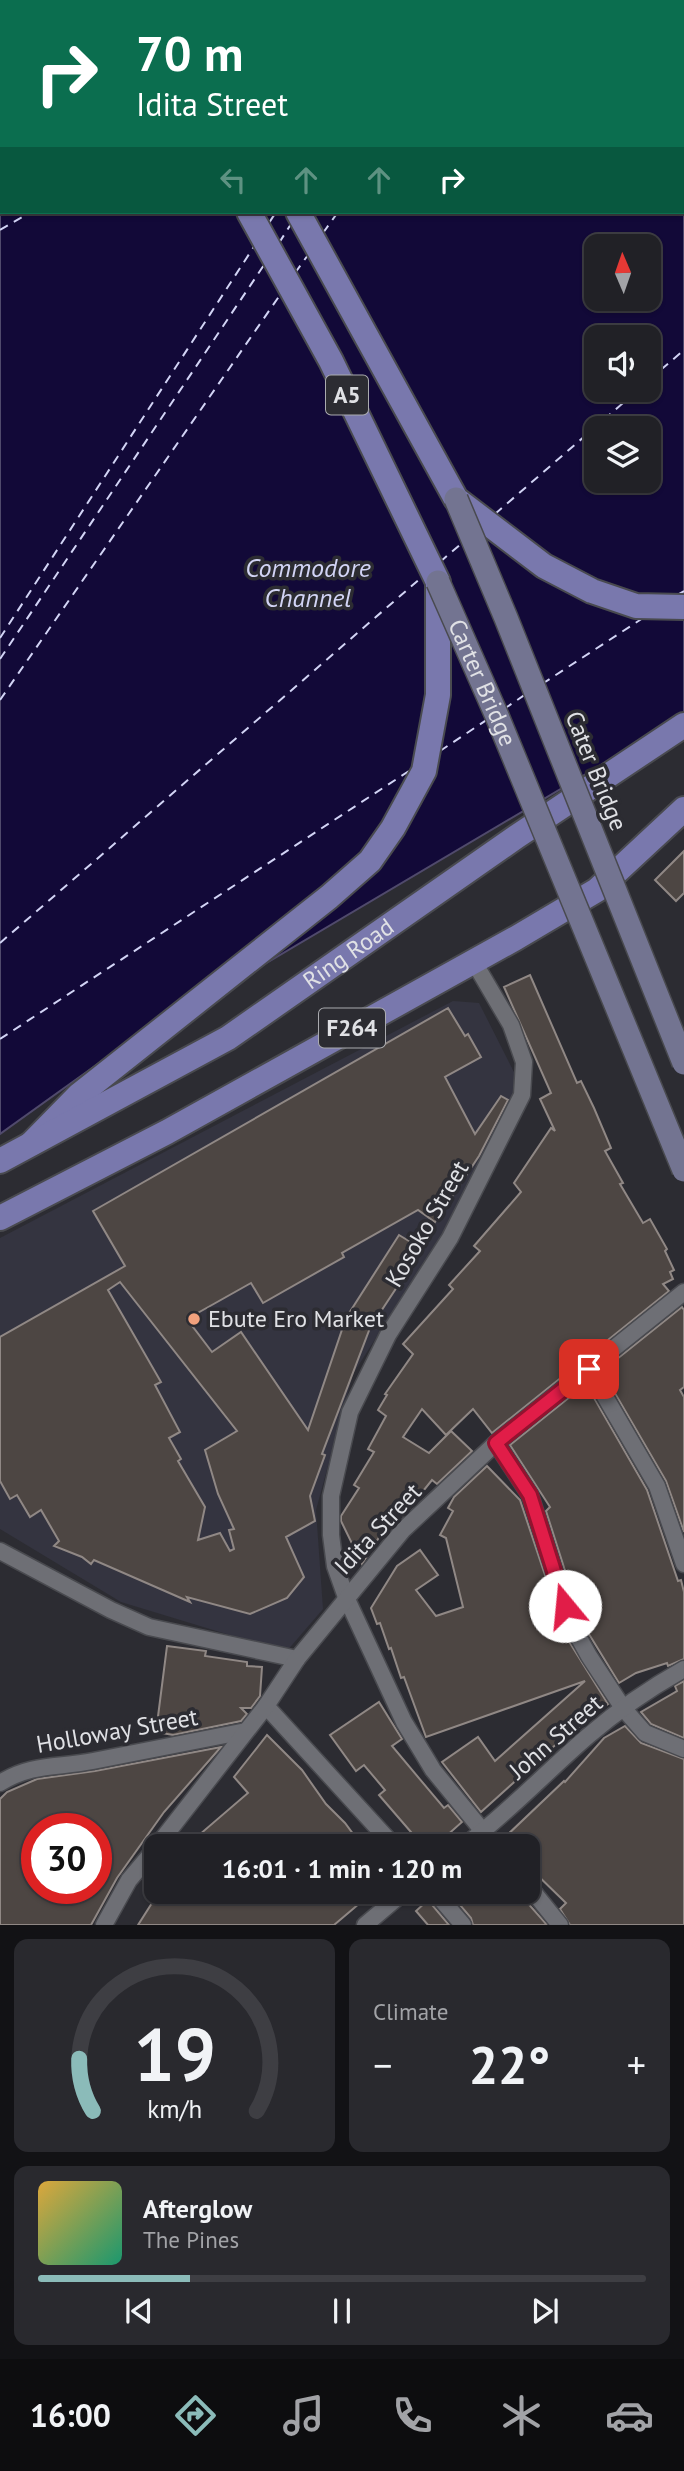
<!DOCTYPE html>
<html lang="en">
<head>
<meta charset="utf-8">
<style>
	body { margin:0; font-family:"PT Sans",sans-serif; background:#29292e; color:#f1f3f6; height:100vh; display:flex; flex-direction:column; font-size:26px; white-space:nowrap }
	* { box-sizing:border-box; margin:0 }
	p { font-size:23px; color:#a2a3a7 }
	.icon { flex:none; width:38px; height:38px; fill:none; stroke:currentColor; stroke-width:2; stroke-linecap:round; stroke-linejoin:round }
	.map { position:relative; height:1925px; overflow:hidden }
	.side { display:flex; flex-direction:column; gap:14px; padding:14px; background:#121215; flex:1 }
	.side>* { flex:none }
	.guide { position:absolute; left:0px; top:0px; width:684px; height:214px; box-shadow:0 2px 5px #0004,0 0 0 2px #3e3e43; background:#0b6e4f; color:#fff; overflow:hidden }
	.needle { width:46px; rotate:358deg }
	.controls { position:absolute; left:584px; top:234px; display:grid; gap:14px }
	.controls a { display:grid; place-items:center; width:77px; height:77px; border-radius:14px; background:#212126; box-shadow:0 2px 5px #0004,0 0 0 2px #3e3e43; font-size:35px }
	.speed { position:absolute; left:21px; top:1813px; display:flex; gap:14px; font-size:35px; font-weight:700; text-align:center }
	.speed>* { display:grid; place-content:center; width:91px; height:91px; border-radius:50%; background:#212126; box-shadow:0 2px 5px #0004,0 0 0 2px #3e3e43; line-height:1 }
	.speed .limit { border:10px solid #d22; background:#fff; color:#111 }
	.pin { position:absolute; display:grid; place-items:center; width:60px; height:60px; color:#fff; margin:-30px; border-radius:14px; box-shadow:0 4px 10px #0006 }
	.me { position:absolute; width:77px; margin:-38px; rotate:343deg; stroke-linejoin:round; filter:drop-shadow(0 0 5px #0008) }
	.turn { display:flex; align-items:center; gap:24px; height:147px; padding:0 21px; font-size:32px }
	.turn .icon { width:91px; height:91px; stroke-width:2.5 }
	.turn b { display:block; font-size:49px; line-height:60px }
	.lanes { display:flex; align-items:center; height:66px; padding:0 21px; background:#0003; justify-content:center; gap:35px; direction:ltr }
	.lanes .off { opacity:.35 }
	.big { font-size:52px; font-weight:800; line-height:1.1 }
	.side .tile { flex:1; display:flex; flex-direction:column; justify-content:center; gap:10px; min-width:0; padding:0 24px; border-radius:14px; background:#29292e }
	.side .dial { align-items:center; gap:0 }
	.dial svg { height:182px; overflow:visible; fill:none; stroke:#3e3e43; stroke-width:7; stroke-linecap:round; text-anchor:middle }
	.dial text { fill:#f1f3f6; stroke:none }
	.song { display:flex; align-items:center; gap:21px }
	.cover { width:84px; height:84px; border-radius:10px; background:linear-gradient(135deg,hsl(40 70% 55%),hsl(160 70% 35%)) }
	.played { height:7px; border-radius:4px; background:linear-gradient(90deg,#8bbbb9 25%,#3e3e43 25%) }
	.keys { display:flex; justify-content:space-around; direction:ltr }
	.heat { display:flex; justify-content:space-between; align-items:center; font-size:38px; direction:ltr }
	.side .tiles { flex:1; display:grid; gap:14px; grid-template-columns:1fr 1fr }
	.tile:last-child { grid-column:span 2 }
	.trip { position:absolute; left:144px; top:1834px; width:396px; height:70px; border-radius:14px; background:#212126; box-shadow:0 2px 5px #0004,0 0 0 2px #3e3e43; font-weight:800; line-height:70px; text-align:center }
	.tabs { display:flex; height:112px; justify-content:space-around; align-items:center; background:#0d0d0f; color:#a2a3a7 }
	.tabs .icon { width:49px; height:49px }
	.tabs .current { color:#8bbbb9 }
	.tabs b { font-size:32px; color:#f1f3f6 }
	.map>svg:first-child { display:block }
	.built { fill:#343440 }
	.water { fill:#120938; stroke:#504a6c; stroke-width:2; fill-rule:evenodd }
	.lines { fill:none; stroke-linecap:round; stroke-linejoin:round }
	.ferry { stroke:#d2d4f5; stroke-width:2; stroke-dasharray:9 7; stroke-linecap:butt }
	.building { fill:#4d4643; stroke:#908885; stroke-width:2; fill-rule:evenodd }
	.minor-casing { stroke:#494a4f; stroke-width:19 }
	.primary-casing { stroke:#494a4f; stroke-width:28 }
	.minor { stroke:#6e6f75; stroke-width:16 }
	.primary { stroke:#7978ad; stroke-width:24 }
	.secondary-bridge-casing { stroke:#494a4f; stroke-width:26; stroke-linecap:butt }
	.secondary-bridge { stroke:#737491; stroke-width:23 }
	.route-casing { stroke:#92132f; stroke-width:18 }
	.route { stroke:#e11d48; stroke-width:12 }
	.poi-dot { fill:#f1a17d; stroke:#2c2c32; stroke-width:2.5 }
	.labels { text-anchor:middle; stroke-width:7; stroke-linejoin:round; paint-order:stroke }
	.shield { fill:#2c2c32; stroke:#aaabaf; stroke-width:2 }
	.shield-label { font-size:23px; font-weight:bold; fill:#e0e1e5 }
	.street-label { font-size:24px; fill:#e0e1e5; stroke:#2c2c32 }
	.poi-label { font-size:24px; fill:#e0e1e5; stroke:#2c2c32; text-anchor:start }
	.water-label { font-size:26px; font-style:italic; fill:#d2d4f5; stroke:#2c2c32 }
</style>
</head>
<body>
<div class="map">
<svg width="684" height="1925" viewBox="0 0 684 1925">
	<rect width="100%" height="100%" fill="#2c2c32"/>
	<polygon class="built" points="453,1001 479,1003 523,1090 496,1161 423,1264 353,1374 316,1510 323,1609 286,1652 121,1602 0,1529 0,1238"/>
	<path class="water" d="M0 0H684V716L106 1058 0 1134ZM2 2H682V212H2ZM597 247H649V299H597ZM597 338H649V390H597ZM597 429H649V481H597Z"/>
	<g class="lines">
		<g class="ferry">
			<polyline points="387,2 390,0"/>
			<polyline points="413,2 414,0"/>
			<polyline points="440,2 441,0"/>
			<polyline points="484,2 485,0"/>
			<polyline points="269,223 276,212"/>
			<polyline points="0,230 31,212"/>
			<polyline points="323,233 338,212"/>
			<polyline points="279,243 291,224"/>
			<polyline points="295,273 308,255"/>
			<polyline points="649,380 684,350"/>
			<polyline points="495,514 638,390"/>
			<polyline points="440,562 462,543"/>
			<polyline points="677,595 684,591"/>
			<polyline points="0,638 255,245"/>
			<polyline points="0,659 264,265"/>
			<polyline points="542,684 643,618"/>
			<polyline points="0,700 280,295"/>
			<polyline points="504,709 526,694"/>
			<polyline points="440,751 488,719"/>
			<polyline points="0,943 422,577"/>
			<polyline points="0,1039 412,769"/>
		</g>
	</g>
	<g class="building">
		<polygon points="684,851 684,893 676,901 655,880"/>
		<polygon points="530,975 577,1083 581,1081 594,1108 611,1148 605,1151 623,1183 620,1184 643,1223 650,1219 667,1249 665,1251 674,1270 670,1272 673,1279 663,1284 669,1291 492,1433 473,1409 446,1435 422,1409 403,1437 429,1453 451,1431 472,1451 437,1484 432,1480 403,1516 390,1509 394,1514 362,1564 341,1521 341,1516 359,1488 354,1485 374,1452 368,1449 386,1416 378,1410 387,1395 385,1394 413,1354 403,1344 453,1289 449,1285 480,1251 474,1246 521,1192 514,1183 551,1128 555,1131 540,1099 551,1093 504,987"/>
		<path d="M448 1008 465 1036 468 1034 481 1057 445 1077 475 1134 501 1096 508 1100 479 1156 435 1222 418 1210 342 1253 344 1257 263 1303 251 1283 187 1319 212 1352 241 1332 308 1430 346 1318 399 1235 422 1249 370 1328 322 1454 325 1455 310 1496 315 1521 286 1537 304 1577 287 1598 250 1614 187 1597 190 1602 94 1560 91 1564 82 1557 54 1546 59 1541 41 1510 30 1517 17 1495 10 1499 0 1481V1337L125 1266 93 1211ZM120 1282 237 1431 205 1450 218 1494 234 1529 229 1530 234 1549 230 1551 220 1533 198 1540 205 1507 178 1461 181 1459 169 1438 180 1432 155 1385 161 1382 108 1290Z"/>
		<polygon points="682,1307 684,1310 684,1387 680,1390 684,1397 684,1532 666,1481 602,1371"/>
		<polygon points="586,1384 647,1490 678,1581 681,1580 684,1592 684,1659 668,1666 667,1663 636,1673 619,1683 584,1626 575,1602 546,1511 550,1507 510,1445"/>
		<polygon points="487,1466 520,1500 565,1635 608,1704 530,1765 531,1767 481,1812 442,1762 478,1737 495,1761 585,1681 426,1737 404,1677 401,1678 391,1648 389,1649 380,1623 377,1624 371,1608 397,1566 420,1550 438,1575 416,1590 436,1616 463,1607 446,1538 440,1535 453,1511 448,1508 454,1497"/>
		<polygon points="167,1646 206,1651 205,1656 247,1662 247,1666 262,1667 260,1696 251,1708 241,1708 247,1714 241,1721 173,1735 156,1732"/>
		<polygon points="684,1681 684,1738 651,1724 641,1712 677,1691 675,1686"/>
		<polygon points="379,1702 402,1739 392,1746 444,1808 448,1805 462,1822 435,1846 423,1846 379,1795 385,1790 364,1765 356,1771 330,1735"/>
		<polygon points="625,1726 641,1743 684,1759 684,1925 570,1925 560,1909 566,1903 527,1865 527,1846 505,1846 503,1839 564,1781 565,1782 604,1738"/>
		<polygon points="267,1735 302,1770 326,1804 345,1823 362,1846 208,1846 199,1835 248,1793 234,1777"/>
		<path d="M221 1747 164 1812 117 1878 91 1925H0V1799L7 1792 37 1779 95 1771ZM37 1829H96V1888H37Z"/>
		<polygon points="159,1892 373,1892 334,1925 138,1925"/>
		<polygon points="449,1892 518,1892 547,1925 473,1925 471,1918"/>
		<polygon points="428,1900 449,1925 428,1925 416,1911"/>
	</g>
	<g class="lines">
		<g class="minor-casing">
			<g id="minor">
				<polyline points="474,962 511,1025 524,1062 522,1095 450,1238 388,1335 350,1412 331,1496 331,1535 335,1566 346,1597 404,1722 433,1770 495,1846"/>
				<polyline points="589,1369 657,1486 684,1564"/>
				<polyline points="496,1443 530,1495 565,1606 575,1631 589,1656 623,1708 645,1733 684,1749"/>
				<polyline points="0,1551 111,1610 149,1627 297,1659"/>
				<polyline points="266,1706 394,1846"/>
				<path d="M0 1783C32 1763 58 1768 93 1761 144 1751 195 1741 246 1731"/>
				<polyline points="157,1846 266,1706 297,1659 403,1530 496,1443 684,1292"/>
				<path d="M464 1846C508 1813 546 1772 588 1736 617 1711 650 1688 684 1669"/>
				<polyline points="527,1884 560,1925"/>
				<polyline points="435,1892 463,1925"/>
				<polyline points="104,1925 129,1880 156,1848"/>
				<polyline points="365,1925 404,1892"/>
			</g>
		</g>
		<g class="primary-casing">
			<g id="primary">
				<polyline points="132,0 133,2"/>
				<polyline points="181,0 182,2"/>
				<polyline points="298,212 456,499 544,566 592,591 636,606 684,607"/>
				<polyline points="32,1143 79,1095 329,897 370,861 393,828 424,771 438,695 438,582 331,361 249,212"/>
				<path id="s1" d="M0 1161 228 1038 516 837 684 725"/>
				<polyline points="0,1218 167,1132 516,938 597,890 684,809"/>
			</g>
		</g>
		<use href="#minor" class="minor"/>
		<use href="#primary" class="primary"/>
		<g class="secondary-bridge-casing">
			<g id="secondary-bridge">
				<polyline points="456,499 506,618 684,1063"/>
				<path id="s2" d="M438 582 497 716 684 1170"/>
			</g>
		</g>
		<use href="#secondary-bridge" class="secondary-bridge"/>
	</g>
	<g class="lines">
		<g class="route-casing">
			<polyline id="route" points="565,1606 530,1495 496,1443 589,1369"/>
		</g>
		<use href="#route" class="route"/>
	</g>
	<circle class="poi-dot" cx="194" cy="1319" r="7"/>
	<g class="labels">
		<g class="shield">
			<rect x="326" y="375.5" width="42" height="39" rx="5"/>
			<rect x="319" y="1008.5" width="66" height="39" rx="5"/>
		</g>
		<g class="shield-label">
			<text x="347" y="403">A5</text>
			<text x="352" y="1036">F264</text>
		</g>
		<g class="street-label">
			<text dy="8" stroke="none"><textPath href="#s2" startOffset="110">Carter Bridge</textPath></text>
			<text transform="translate(596 771) rotate(68)" y="8">Cater Bridge</text>
			<text dy="8" stroke="none"><textPath href="#s1" startOffset="406">Ring Road</textPath></text>
			<text transform="translate(427 1224) rotate(-60)" y="8">Kosoko Street</text>
			<text transform="translate(378 1529) rotate(-47)" y="8">Idita Street</text>
			<text transform="translate(117 1731) rotate(-10)" y="8">Holloway Street</text>
			<text transform="translate(556 1737) rotate(-41)" y="8">John Street</text>
		</g>
		<g class="poi-label">
			<text x="208" y="1327">Ebute Ero Market</text>
		</g>
		<g class="water-label">
			<text x="308" y="577">Commodore<tspan x="308" dy="30">Channel</tspan></text>
		</g>
	</g>
</svg>
<div class="controls">
<a><svg class="needle" viewBox="-14 -14 28 28"><path d="M0-13l5 13h-10z" fill="#e53935"/><path d="M0 13l5-13h-10z" fill="#a2a3a7"/></svg></a>
<a><svg class="icon" aria-label="sound" viewBox="0 0 24 24"><path d="M4 9h4l5-4v14l-5-4H4zM17 9q2 3 0 6"/></svg></a>
<a><svg class="icon" aria-label="layers" viewBox="0 0 24 24"><path d="M12 4l9 5-9 5-9-5zM3 14l9 5 9-5"/></svg></a>
</div>
<div class="speed"><div class="limit">30</div></div>
<div class="pin" style="left:589px;top:1369px;background:#d93025"><svg class="icon" aria-label="arrive" viewBox="0 0 24 24"><path d="M6 21V4h12l-3 4 3 4H6"/></svg></div>
<svg class="me" style="left:565px;top:1606px" viewBox="-20 -20 40 40"><circle r="19" fill="#fff"/><path d="M0-13L10 11 0 6-10 11z" fill="#e11d48"/></svg>
<div class="trip">16:01 · 1 min · 120 m</div>
<div class="guide">
<div class="turn"><svg class="icon" aria-label="right" viewBox="0 0 24 24"><path d="M7 20v-9h11M14 6l5 5-5 5"/></svg><div><b>70 m</b>Idita Street</div></div>
<div class="lanes"><svg class="icon off" aria-label="left" viewBox="0 0 24 24"><path d="M17 20v-9H6M10 6l-5 5 5 5"/></svg><svg class="icon off" aria-label="ahead" viewBox="0 0 24 24"><path d="M12 20V5M6 11l6-6 6 6"/></svg><svg class="icon off" aria-label="ahead" viewBox="0 0 24 24"><path d="M12 20V5M6 11l6-6 6 6"/></svg><svg class="icon" aria-label="right" viewBox="0 0 24 24"><path d="M7 20v-9h11M14 6l5 5-5 5"/></svg></div>
</div>
</div>
<section class="side">
<div class="tiles">
<div class="tile dial"><svg viewBox="0 0 100 80">
<path d="M14 69A42 42 0 1 1 86 69"/>
<path d="M14 69A42 42 0 0 1 8 46" stroke="#8bbbb9"/>
<text x="50" y="56" font-size="32" font-weight="700">19</text>
<text x="50" y="72" font-size="11">km/h</text>
</svg></div>
<div class="tile"><p>Climate</p>
<div class="heat"><a>−</a><b class="big">22°</b><a>+</a></div>
</div>
<div class="tile">
<div class="song"><i class="cover"></i><div><b>Afterglow</b><p>The Pines</p></div></div>
<div class="played"></div>
<div class="keys"><svg class="icon" aria-label="previous" viewBox="0 0 24 24"><path d="M18 5L8 12l10 7zM5 5v14"/></svg><svg class="icon" aria-label="pause" viewBox="0 0 24 24"><path d="M8 5v14M16 5v14"/></svg><svg class="icon" aria-label="next" viewBox="0 0 24 24"><path d="M6 5l10 7-10 7zM19 5v14"/></svg></div>
</div>
</div>
</section>
<nav class="tabs">
<b>16:00</b>
<svg class="icon current" aria-label="directions" viewBox="0 0 24 24"><path d="M12 3l9 9-9 9-9-9zM9 14v-3h6M13 9l2 2-2 2"/></svg>
<svg class="icon" aria-label="music" viewBox="0 0 24 24"><path d="M9 18V5l10-2v13"/><circle cx="6" cy="18" r="3"/><circle cx="16" cy="16" r="3"/></svg>
<svg class="icon" aria-label="phone" viewBox="0 0 24 24"><path d="M5 4h4l2 5-3 2q2 4 5 5l2-3 5 2v4C11 20 4 13 5 4z"/></svg>
<svg class="icon" aria-label="climate" viewBox="0 0 24 24"><path d="M12 3v18M4 7l16 10M4 17L20 7"/></svg>
<svg class="icon" aria-label="car" viewBox="0 0 24 24"><path d="M5 17H2v-5l4-1 3-4h7l3 4 3 1v5h-3M9 17h6M6 11h13"/><circle cx="7" cy="17" r="2"/><circle cx="17" cy="17" r="2"/></svg>
</nav>
</body>
</html>
